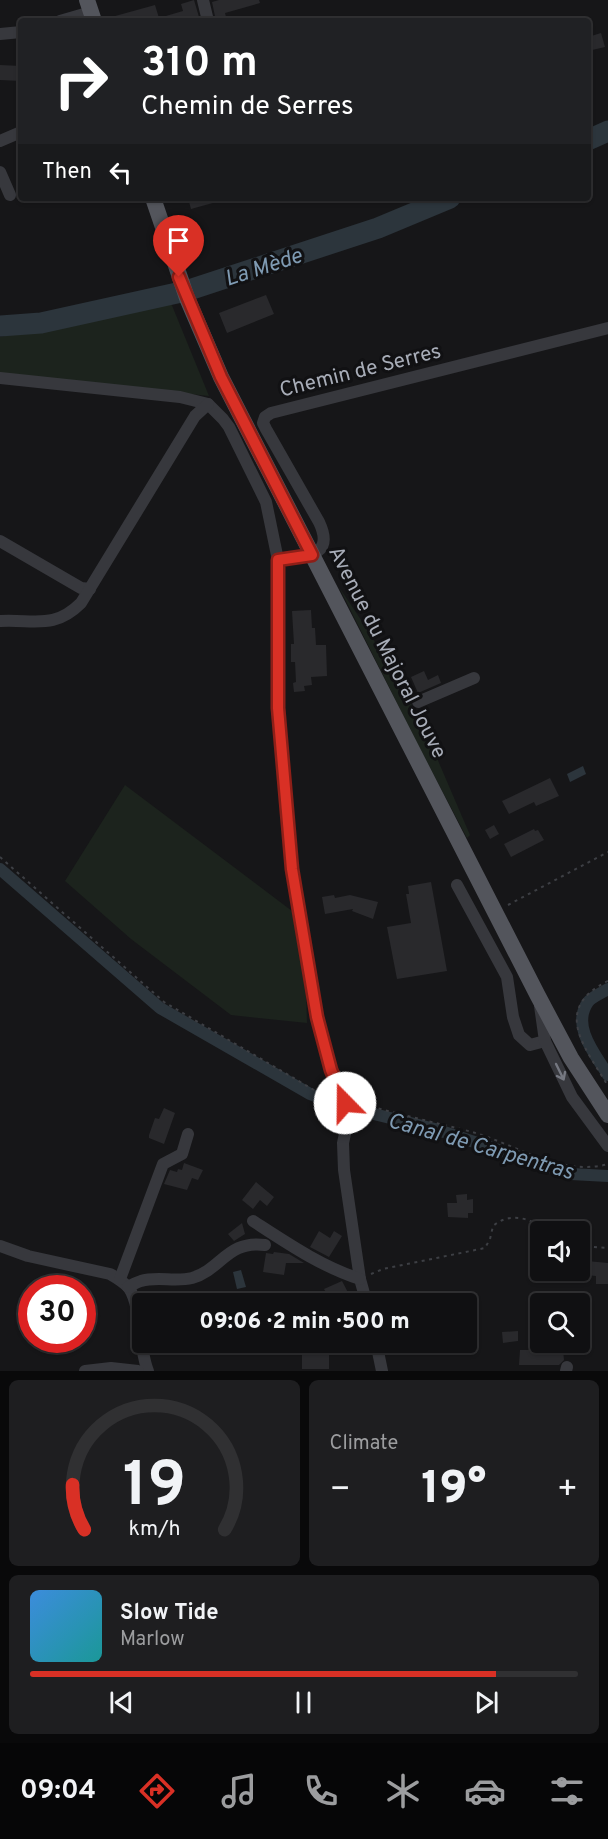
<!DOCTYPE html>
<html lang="en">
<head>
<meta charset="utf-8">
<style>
	body { margin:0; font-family:Overpass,sans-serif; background:#1e1e20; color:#f1f3f6; height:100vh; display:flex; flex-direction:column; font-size:22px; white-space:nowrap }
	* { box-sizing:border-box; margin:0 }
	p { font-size:20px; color:#9c9d9f }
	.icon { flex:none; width:33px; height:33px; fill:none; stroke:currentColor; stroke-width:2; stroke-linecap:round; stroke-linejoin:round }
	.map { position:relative; height:1371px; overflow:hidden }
	.details { display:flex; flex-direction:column; gap:9px; padding:9px; background:#09090a; flex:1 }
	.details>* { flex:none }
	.top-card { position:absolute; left:18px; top:18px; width:573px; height:183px; border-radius:6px; box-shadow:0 2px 4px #0004,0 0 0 2px #303032; background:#202124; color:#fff; overflow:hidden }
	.buttons { position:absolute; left:530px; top:1221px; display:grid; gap:12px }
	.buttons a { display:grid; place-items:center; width:60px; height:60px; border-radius:6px; background:#101012; box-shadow:0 2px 4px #0004,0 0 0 2px #303032; font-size:30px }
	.speed { position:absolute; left:18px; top:1275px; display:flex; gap:12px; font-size:30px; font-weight:700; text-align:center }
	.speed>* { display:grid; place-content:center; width:78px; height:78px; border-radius:50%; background:#101012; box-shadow:0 2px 4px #0004,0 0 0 2px #303032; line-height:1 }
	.speed .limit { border:9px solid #d22; background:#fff; color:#111 }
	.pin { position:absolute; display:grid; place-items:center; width:51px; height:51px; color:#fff; margin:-62px -26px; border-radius:50% 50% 50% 0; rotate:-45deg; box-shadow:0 0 6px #0007 }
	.pin .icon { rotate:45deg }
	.me { position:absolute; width:66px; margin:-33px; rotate:338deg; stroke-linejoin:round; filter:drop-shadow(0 0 4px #0008) }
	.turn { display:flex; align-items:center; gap:21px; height:126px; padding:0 24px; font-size:27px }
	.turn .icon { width:78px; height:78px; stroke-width:2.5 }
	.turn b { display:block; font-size:42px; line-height:51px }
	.then { display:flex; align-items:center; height:57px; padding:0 24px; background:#0003; gap:12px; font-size:22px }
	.big { font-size:45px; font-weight:800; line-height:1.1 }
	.details .tile { flex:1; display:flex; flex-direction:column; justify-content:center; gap:9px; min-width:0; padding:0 21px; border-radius:9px; background:#1e1e20 }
	.details .dial { align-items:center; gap:0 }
	.dial svg { height:156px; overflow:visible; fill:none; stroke:#303032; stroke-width:7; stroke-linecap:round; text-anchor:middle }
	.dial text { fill:#f1f3f6; stroke:none }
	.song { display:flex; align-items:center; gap:18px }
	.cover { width:72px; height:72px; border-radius:9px; background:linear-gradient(135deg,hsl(210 70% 55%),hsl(180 70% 35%)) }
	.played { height:6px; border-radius:3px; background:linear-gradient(90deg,#d93025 85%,#303032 85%) }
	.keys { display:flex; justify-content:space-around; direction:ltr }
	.heat { display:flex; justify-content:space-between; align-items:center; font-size:33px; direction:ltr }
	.details .tiles { flex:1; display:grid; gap:9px; grid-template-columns:1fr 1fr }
	.tile:last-child { grid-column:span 2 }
	.trip { position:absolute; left:132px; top:1293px; width:345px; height:60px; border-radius:6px; background:#101012; box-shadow:0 2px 4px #0004,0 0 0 2px #303032; font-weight:800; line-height:60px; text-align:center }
	.tabs { display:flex; height:96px; justify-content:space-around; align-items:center; background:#060607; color:#9c9d9f }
	.tabs .icon { width:42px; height:42px }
	.tabs .active { color:#d93025 }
	.tabs b { font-size:27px; color:#f1f3f6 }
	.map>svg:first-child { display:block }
	.green { fill:#1c231d }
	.water { fill:#2c353c }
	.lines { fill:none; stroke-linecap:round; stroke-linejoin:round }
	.canal { stroke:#2c353c; stroke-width:12 }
	.river { stroke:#2c353c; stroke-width:21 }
	.building { fill:#29292c }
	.path { stroke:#3d3f44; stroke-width:2; stroke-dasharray:3 4.5; stroke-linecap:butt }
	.minor { stroke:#37383d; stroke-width:12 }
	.major { stroke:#53555c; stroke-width:16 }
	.oneway { stroke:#757881 }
	.route-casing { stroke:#8d1f18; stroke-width:15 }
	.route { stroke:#d93025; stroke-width:10 }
	.labels { text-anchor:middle; stroke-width:6; stroke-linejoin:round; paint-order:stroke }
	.street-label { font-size:21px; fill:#a8adb8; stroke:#111113 }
	.water-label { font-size:22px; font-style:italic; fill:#7f9bb3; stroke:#111113 }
</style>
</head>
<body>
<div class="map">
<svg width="608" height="1371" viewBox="0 0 608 1371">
	<rect width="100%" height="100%" fill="#161618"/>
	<g class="green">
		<polygon points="171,303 209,396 0,374 0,337"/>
		<polygon points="339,587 369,632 421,721 470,835 467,838 419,747"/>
		<polygon points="125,785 292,911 306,990 307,1023 231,1015 131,939 65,881"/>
	</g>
	<g class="water">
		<polygon points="583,766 586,774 570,782 567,774"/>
		<polygon points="241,1270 246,1287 237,1289 233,1272"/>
	</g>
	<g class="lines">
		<g class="canal">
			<polyline points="0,869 160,1008 310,1094 337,1105 435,1129 571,1174 608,1176"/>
			<path d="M608 989C602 993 592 997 588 1002 571 1026 595 1054 608 1075"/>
		</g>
		<g class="river">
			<polyline points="588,140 608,131"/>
			<polyline points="0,326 41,323 186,291 378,228 450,198"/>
		</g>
	</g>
	<g class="building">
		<polygon points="194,0 199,17 187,21 109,21 108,18 155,5 159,18 183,11 181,4"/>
		<polygon points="219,0 259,0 260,3 225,13 227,21 216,21 212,2"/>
		<polygon points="601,33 605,47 588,51 588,37"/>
		<polygon points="0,65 21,66 21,81 0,80"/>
		<polygon points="188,198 219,198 220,201 191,209"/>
		<polygon points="266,295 274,314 227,333 219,313"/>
		<polygon points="311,610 312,628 315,628 316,645 326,645 327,676 311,677 312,685 304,686 305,691 294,692 293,683 296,682 295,662 291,662 291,644 294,644 292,611"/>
		<polygon points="424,671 428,680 438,675 441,683 418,693 411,677"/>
		<polygon points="550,778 559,796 536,806 534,802 509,814 502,801"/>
		<polygon points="494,825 499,834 490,839 485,830"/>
		<polygon points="534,829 535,831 538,830 544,840 511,857 504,844"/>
		<polygon points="431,882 447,971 397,979 387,927 411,923 406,894 409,894 408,886"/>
		<polygon points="334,895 335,898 350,895 378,902 373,919 352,911 353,909 325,914 322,897"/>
		<polygon points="164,1108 175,1113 164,1144 149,1138 149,1135 155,1118 159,1119"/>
		<polygon points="184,1163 203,1170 198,1180 192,1178 187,1190 164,1184 170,1170 177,1172 178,1169 182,1170"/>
		<polygon points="256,1182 274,1197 267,1206 260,1200 253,1209 242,1200"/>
		<polygon points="467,1194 467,1200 473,1199 473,1213 468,1213 468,1218 448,1217 447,1203 457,1203 456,1195"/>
		<polygon points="242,1223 245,1234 234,1241 228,1234"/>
		<polygon points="319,1231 330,1238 334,1231 342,1236 329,1257 310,1247"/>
		<polygon points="274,1252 289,1254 304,1263 286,1263 284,1275 263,1272 266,1253 273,1254"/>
		<polygon points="587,1261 608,1263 608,1284 596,1284 596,1276 586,1275"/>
		<polygon points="342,1281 354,1304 336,1304 332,1297 329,1298 324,1289"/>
		<rect x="579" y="1326" width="10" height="22"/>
		<polygon points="518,1331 518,1341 503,1343 502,1332"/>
		<polygon points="520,1350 563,1350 564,1360 559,1365 519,1365"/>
		<rect x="302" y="1352" width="27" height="17"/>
	</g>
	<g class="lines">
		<g class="path">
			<polyline points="0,857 164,1002 314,1090 328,1094"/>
			<polyline points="508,905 608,852"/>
			<path d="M608 981C551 1009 585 1047 608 1086"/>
			<path d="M357 1102C395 1114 434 1122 472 1132 515 1144 562 1177 608 1164"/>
			<polyline points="579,1246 608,1248"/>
			<path d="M371 1274 383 1269 485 1248 490 1239 493 1226C509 1212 531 1217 546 1232"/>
		</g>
		<g class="minor">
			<polyline points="203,0 208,21"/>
			<polyline points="60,21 91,12"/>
			<polyline points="0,34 21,32"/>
			<polyline points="0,141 21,132"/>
			<polyline points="0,172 10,195"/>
			<polyline points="0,378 180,397 208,404 223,419 229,427 266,502 278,560 278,708 292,869 317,1017 331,1070 345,1103 346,1129 343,1143 344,1170 360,1279 367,1304"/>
			<polyline points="0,541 81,588 90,589"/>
			<path d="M278 560C304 556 336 558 319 522L266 429 263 423 265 417 271 413 608 328"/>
			<path d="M0 621C34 619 54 630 81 603L195 416 208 404"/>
			<polyline points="418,702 474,678"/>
			<polyline points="457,885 507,977 513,1017 519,1035 530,1045 545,1041"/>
			<polyline points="540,1006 545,1041 572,1097 608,1146"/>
			<path d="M253 1221C287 1243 322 1267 360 1279"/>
			<path d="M0 1246 28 1256 110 1274C117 1278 124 1282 129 1288 142 1308 138 1347 148 1371"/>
			<polyline points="120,1279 163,1164 182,1154 188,1134"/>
			<path d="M128 1287C132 1285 137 1282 141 1281 156 1276 175 1282 192 1278 222 1269 227 1240 265 1245"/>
			<polyline points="376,1342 382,1371"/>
			<polyline points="85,1371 111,1368 138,1371"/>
			<polyline points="566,1371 567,1367"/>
		</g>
		<g class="major">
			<polyline points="87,0 94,21"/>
			<polyline points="153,198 187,298 221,377 538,996 571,1058 608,1115"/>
		</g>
	</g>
	<defs><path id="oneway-shaft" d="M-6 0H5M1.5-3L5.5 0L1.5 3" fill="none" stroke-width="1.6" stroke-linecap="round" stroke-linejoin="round" transform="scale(1.5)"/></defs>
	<use class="oneway" href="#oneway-shaft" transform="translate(560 1072) rotate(64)"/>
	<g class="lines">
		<g class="route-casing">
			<polyline id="route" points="179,277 221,377 312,555 278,560 278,708 292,869 317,1017 331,1070 345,1103"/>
		</g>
		<use href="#route" class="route"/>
	</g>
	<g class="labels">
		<g class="street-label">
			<text transform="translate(360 370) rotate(-14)" y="7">Chemin de Serres</text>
			<text transform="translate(388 652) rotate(63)" y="7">Avenue du Majoral Jouve</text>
		</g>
		<g class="water-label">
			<text transform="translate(263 266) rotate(-18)" y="8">La Mède</text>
			<text transform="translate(481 1145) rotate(16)" y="8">Canal de Carpentras</text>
		</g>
	</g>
</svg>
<div class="buttons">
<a><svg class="icon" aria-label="sound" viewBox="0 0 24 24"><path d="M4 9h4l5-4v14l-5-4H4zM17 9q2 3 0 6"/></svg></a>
<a><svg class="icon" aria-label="search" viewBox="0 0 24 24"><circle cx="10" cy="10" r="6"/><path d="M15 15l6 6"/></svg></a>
</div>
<div class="speed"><div class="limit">30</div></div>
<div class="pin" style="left:179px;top:277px;background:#d93025"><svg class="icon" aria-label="arrive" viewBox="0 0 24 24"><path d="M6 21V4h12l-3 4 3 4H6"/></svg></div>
<svg class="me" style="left:345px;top:1103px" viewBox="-20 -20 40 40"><circle r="19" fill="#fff"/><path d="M0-13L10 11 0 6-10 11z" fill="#d93025"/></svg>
<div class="trip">09:06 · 2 min · 500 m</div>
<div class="top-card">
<div class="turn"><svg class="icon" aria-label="right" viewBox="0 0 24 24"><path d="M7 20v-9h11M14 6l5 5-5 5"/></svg><div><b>310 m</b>Chemin de Serres</div></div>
<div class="then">Then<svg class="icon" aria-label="left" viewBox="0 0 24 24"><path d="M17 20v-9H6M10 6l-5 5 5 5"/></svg></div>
</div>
</div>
<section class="details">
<div class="tiles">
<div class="tile dial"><svg viewBox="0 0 100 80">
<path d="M14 69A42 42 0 1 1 86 69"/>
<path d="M14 69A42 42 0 0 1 8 46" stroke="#d93025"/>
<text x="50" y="56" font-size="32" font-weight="700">19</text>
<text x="50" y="72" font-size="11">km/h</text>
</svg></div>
<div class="tile"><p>Climate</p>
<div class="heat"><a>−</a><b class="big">19°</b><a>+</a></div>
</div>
<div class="tile">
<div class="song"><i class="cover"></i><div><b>Slow Tide</b><p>Marlow</p></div></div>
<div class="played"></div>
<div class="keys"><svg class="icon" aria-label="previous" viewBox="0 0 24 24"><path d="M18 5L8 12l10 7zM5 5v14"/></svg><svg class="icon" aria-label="pause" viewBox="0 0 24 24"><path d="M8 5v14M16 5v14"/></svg><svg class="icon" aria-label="next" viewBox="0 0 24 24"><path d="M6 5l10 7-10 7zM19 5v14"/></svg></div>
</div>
</div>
</section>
<nav class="tabs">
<b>09:04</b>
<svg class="icon active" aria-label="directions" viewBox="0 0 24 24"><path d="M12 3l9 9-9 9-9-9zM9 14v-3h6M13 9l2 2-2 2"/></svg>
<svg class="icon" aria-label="music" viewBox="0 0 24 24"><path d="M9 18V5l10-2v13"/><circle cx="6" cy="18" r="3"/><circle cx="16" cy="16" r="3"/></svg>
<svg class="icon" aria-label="phone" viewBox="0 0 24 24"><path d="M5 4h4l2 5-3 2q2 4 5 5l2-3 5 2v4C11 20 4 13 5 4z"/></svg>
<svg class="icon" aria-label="climate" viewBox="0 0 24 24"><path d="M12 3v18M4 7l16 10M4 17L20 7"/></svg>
<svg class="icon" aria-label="car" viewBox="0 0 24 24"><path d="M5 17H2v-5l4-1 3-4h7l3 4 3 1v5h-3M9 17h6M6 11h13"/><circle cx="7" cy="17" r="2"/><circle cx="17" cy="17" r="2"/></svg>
<svg class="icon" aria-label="filters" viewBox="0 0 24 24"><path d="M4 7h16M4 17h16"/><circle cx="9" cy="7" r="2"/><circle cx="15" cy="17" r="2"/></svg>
</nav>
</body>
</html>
